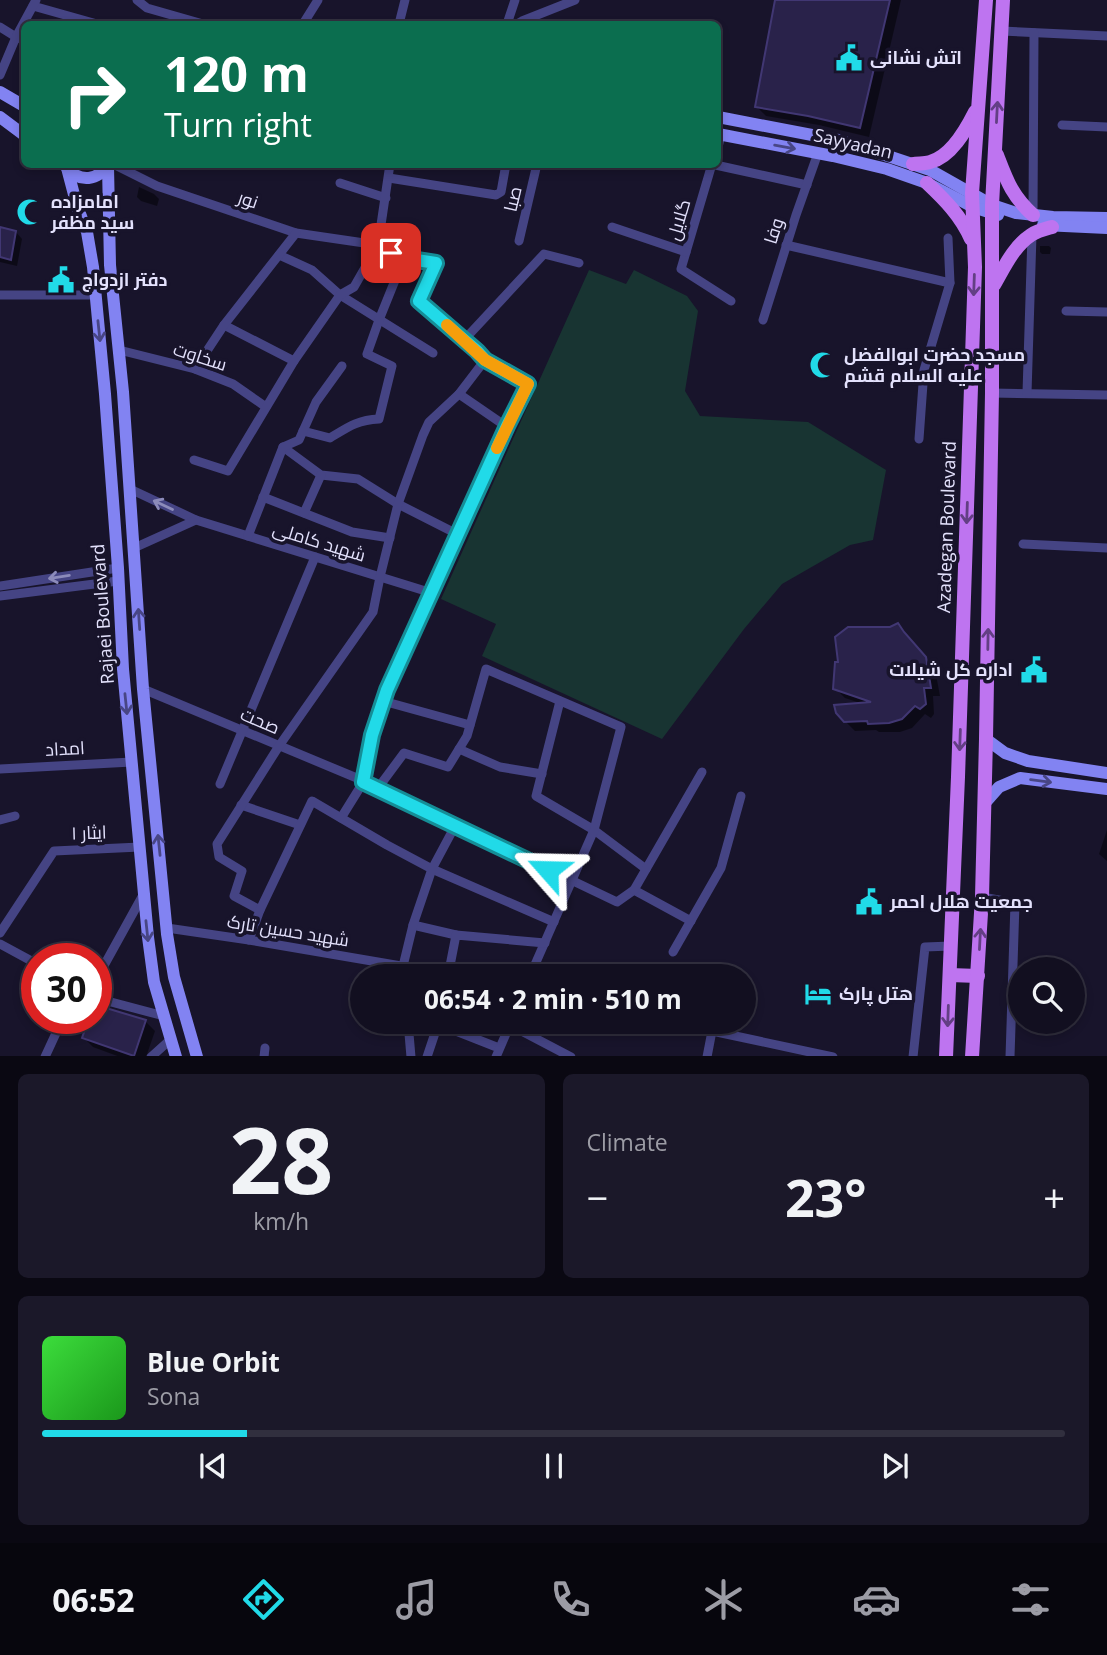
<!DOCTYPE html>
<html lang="en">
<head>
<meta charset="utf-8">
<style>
	body { margin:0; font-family:"Open Sans",Cairo,sans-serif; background:#1b1829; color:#f1f3f6; height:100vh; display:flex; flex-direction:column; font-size:26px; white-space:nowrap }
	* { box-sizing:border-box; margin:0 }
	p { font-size:23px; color:#9c9ca5 }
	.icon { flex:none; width:38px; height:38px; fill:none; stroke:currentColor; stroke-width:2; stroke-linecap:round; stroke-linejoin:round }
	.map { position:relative; height:1056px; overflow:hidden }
	.drawer { display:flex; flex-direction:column; gap:18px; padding:18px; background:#0a0812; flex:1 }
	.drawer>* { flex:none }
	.hud { position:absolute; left:21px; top:21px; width:700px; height:147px; border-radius:10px; box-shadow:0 4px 10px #0003,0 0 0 2px #312f3e; background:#0b6e4f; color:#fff; overflow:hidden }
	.fabs { position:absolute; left:1008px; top:957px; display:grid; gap:14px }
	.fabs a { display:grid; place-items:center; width:77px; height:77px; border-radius:50%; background:#120f20; box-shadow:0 4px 10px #0003,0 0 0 2px #312f3e; font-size:35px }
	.speed { position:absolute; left:21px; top:943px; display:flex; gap:14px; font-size:35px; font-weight:700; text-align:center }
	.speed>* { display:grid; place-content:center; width:91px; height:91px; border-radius:50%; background:#120f20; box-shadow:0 4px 10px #0003,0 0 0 2px #312f3e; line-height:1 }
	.speed .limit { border:10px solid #d22; background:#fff; color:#111 }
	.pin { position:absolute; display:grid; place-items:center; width:60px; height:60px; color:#fff; margin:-30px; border-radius:14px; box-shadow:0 4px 10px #0006 }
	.me { position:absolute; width:77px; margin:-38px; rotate:295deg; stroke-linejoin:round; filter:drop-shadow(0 0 5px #0008) }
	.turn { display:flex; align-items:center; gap:24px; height:147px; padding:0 28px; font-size:32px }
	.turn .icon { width:91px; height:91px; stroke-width:2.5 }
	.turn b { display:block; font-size:49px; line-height:60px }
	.big { font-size:52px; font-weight:700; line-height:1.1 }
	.drawer .widget { flex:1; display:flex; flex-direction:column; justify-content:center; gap:10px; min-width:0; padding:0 24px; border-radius:10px; background:#1b1829 }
	.drawer .dial { align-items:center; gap:0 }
	.dial b { font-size:91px; line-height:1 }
	.song { display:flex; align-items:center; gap:21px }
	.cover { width:84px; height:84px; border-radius:10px; background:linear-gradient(135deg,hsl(120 70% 55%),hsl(120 70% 35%)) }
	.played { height:7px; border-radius:4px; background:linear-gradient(90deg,#21dae8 20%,#312f3e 20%) }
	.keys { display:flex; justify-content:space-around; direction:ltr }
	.heat { display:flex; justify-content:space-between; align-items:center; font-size:38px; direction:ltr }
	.drawer .tiles { flex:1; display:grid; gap:18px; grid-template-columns:1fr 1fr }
	.widget:last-child { grid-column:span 2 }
	.trip { position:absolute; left:350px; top:964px; width:406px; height:70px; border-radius:35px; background:#120f20; box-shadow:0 4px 10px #0003,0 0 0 2px #312f3e; font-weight:700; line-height:70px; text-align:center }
	.tabs { display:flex; height:112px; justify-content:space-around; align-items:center; background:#07060d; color:#9c9ca5 }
	.tabs .icon { width:49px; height:49px }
	.tabs .on { color:#21dae8 }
	.tabs b { font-size:32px; color:#f1f3f6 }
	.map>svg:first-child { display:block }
	.green { fill:#183432 }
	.shadow { fill:#0007 }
	.building { fill:#29224a; stroke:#413773; stroke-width:2 }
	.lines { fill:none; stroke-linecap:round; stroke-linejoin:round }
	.street { stroke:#454484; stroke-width:9 }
	.secondary { stroke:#8283f2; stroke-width:12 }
	.primary { stroke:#be74f0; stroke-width:14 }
	.oneway { stroke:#633f84 }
	.oneway2 { stroke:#484685 }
	.oneway3 { stroke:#8c8bba }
	.route-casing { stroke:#158e97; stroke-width:18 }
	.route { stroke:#21dae8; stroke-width:12 }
	.slow { stroke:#f59e0b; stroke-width:12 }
	.labels { text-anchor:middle; stroke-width:7; stroke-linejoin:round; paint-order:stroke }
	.poi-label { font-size:18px; font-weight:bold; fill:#e3e1fc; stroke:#18142b; text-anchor:start }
	.street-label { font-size:18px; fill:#e3e1fc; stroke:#18142b }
</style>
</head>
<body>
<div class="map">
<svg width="1107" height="1057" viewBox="0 0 1107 1057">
	<rect width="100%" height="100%" fill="#18142b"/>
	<polygon class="green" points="589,270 626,284 634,270 687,296 698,311 685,391 700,416 808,422 886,470 873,540 850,545 782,584 744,629 662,739 482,656 496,624 441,599"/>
	<g class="shadow">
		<polygon points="776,0 901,0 869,137 819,125 766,116 757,107"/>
		<polygon points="139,187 154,194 159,199 157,206 141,201 137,197"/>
		<polygon points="0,229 16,232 22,239 17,266 0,262"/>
		<polygon points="1040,246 1049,246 1051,248 1050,254 1042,254 1040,252"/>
		<polygon points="898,625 935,669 940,696 933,696 934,714 931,718 925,714 912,728 900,732 879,732 876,730 855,731 845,721 863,704 845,698 835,688 890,629"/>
		<polygon points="1107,830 1107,861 1099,854"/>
		<polygon points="145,1021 155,1031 146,1057 120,1057 93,1047 84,1038"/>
	</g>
	<g class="building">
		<polygon points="775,0 890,0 860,128 808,116 755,107"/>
		<polygon points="0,227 16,231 11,260 0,257"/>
		<polygon points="898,623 904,632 926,657 931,688 924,688 926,704 920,709 915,706 902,719 889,723 868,724 867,721 844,722 836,713 834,705 871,702 833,689 835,662 838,662 835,637 848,627 890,627"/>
		<polygon points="96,1005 146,1020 134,1056 82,1038 89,1018 96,1018"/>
	</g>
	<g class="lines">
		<g class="street">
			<polyline points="137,0 147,8 203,24"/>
			<polyline points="33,6 97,24"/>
			<polyline points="303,24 318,0"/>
			<polyline points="399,24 405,0"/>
			<polyline points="507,24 515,0"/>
			<polyline points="517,24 522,21 575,0"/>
			<polyline points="0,27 16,37 24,40"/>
			<polyline points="1002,31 1107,36"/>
			<polyline points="0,75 16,37 36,0"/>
			<polyline points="1062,125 1107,127"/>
			<polyline points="718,147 721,135"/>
			<polyline points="113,164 157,186 296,233 378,245 391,253 404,258 436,263 419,301 477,351 485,360 528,384 507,427 387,690 372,735 364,781 617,902 634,890 691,921"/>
			<polyline points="711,164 807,185"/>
			<polyline points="712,164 681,269 731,301"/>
			<polyline points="389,178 496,195 501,192 506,164"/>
			<polyline points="340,183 386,198"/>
			<polyline points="1033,215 1034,33"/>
			<polyline points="612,227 686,252"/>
			<polyline points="519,241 537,164"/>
			<polyline points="786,245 950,283"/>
			<polyline points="279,255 312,270 340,295 433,353"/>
			<polyline points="0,295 95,295"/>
			<polyline points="1066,311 1107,312"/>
			<polyline points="763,320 796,215 818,153"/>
			<polyline points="224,325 294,361"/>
			<polyline points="464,340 544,254 579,263"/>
			<polyline points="119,350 195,369 233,384 266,407"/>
			<polyline points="195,369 224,325 296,233"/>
			<polyline points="992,393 1107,395"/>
			<polyline points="1027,393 1032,235"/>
			<polyline points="459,394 507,427"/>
			<path d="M303 431 330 438C348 427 357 420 379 419L392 366 367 354 379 320 404 258"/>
			<polyline points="919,439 924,370 950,283 948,238"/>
			<polyline points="283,447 321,475 358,479 398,504 459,535"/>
			<polyline points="194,460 228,471 294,361 340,295 354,287 378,245 390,164"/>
			<polyline points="130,489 196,520 432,593"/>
			<polyline points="263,497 352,532 390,538"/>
			<polyline points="304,513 321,475"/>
			<polyline points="248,536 283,447 299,440 316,402 342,366"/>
			<polyline points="1023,544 1107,548"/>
			<polyline points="134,548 196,520"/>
			<polyline points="0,586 118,568"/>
			<polyline points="0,596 118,581"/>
			<polyline points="143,689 364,781 341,818"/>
			<polyline points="383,701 470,725"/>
			<polyline points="560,701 536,796 594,830 646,869"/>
			<polyline points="459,749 500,767 542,774"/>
			<polyline points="0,769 132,762"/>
			<polyline points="220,784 315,557"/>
			<polyline points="378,788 404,753 448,767 467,736 486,669 621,727 594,830 530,976"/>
			<polyline points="241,805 300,825"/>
			<polyline points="0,820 15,816"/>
			<polyline points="634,890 702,772"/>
			<polyline points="982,897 1015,903 1010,1057"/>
			<polyline points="260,910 234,896 242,871 219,857 217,844 279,746 373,612 380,577 398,504 423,435 429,422 459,394 485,360"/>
			<polyline points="413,925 456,935"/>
			<polyline points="167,928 249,940 448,974"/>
			<polyline points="0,933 54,851 140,847"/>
			<polyline points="249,940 260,910 312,801 387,845 432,869 554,922"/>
			<polyline points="0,944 37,964"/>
			<polyline points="673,952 721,868 741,796"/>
			<polyline points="404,976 403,966 413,925 432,869 455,826"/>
			<polyline points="448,976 456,935 545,943"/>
			<polyline points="96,980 143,895"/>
			<polyline points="96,998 164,1016"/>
			<polyline points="408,1022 411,1057"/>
			<polyline points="438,1022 438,1024 499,1048"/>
			<polyline points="510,1025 571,1057"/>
			<polyline points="45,1057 63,1018"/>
			<polyline points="151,1057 171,1039"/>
			<polyline points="264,1057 265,1048"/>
			<polyline points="427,1057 438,1024"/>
			<polyline points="496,1057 511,1022"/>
			<polyline points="707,1057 712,1031 833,1057"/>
			<polyline points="913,1057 925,947 951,946"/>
		</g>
		<g class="secondary">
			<polyline points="0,92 24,106"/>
			<polyline points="0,117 24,135"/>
			<polyline points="718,117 838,140 891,157 930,170 992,205 1016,213 1053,217 1107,218"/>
			<polyline points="718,134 833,156 887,169 927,183 973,207 998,215"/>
			<polyline points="108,166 110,265 123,392 143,689 167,934 174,977 197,1057"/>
			<polyline points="67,168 77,206 87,232 93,267 105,394 118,568 123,669 148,937 154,982 176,1057"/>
			<path d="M67 168C80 183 98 181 108 164"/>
			<polyline points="1043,225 1107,228"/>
			<polyline points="986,739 1005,753 1028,761 1107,773"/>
			<polyline points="984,804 999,787 1020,778 1107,789"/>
		</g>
		<g class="primary">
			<path d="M997 155C1007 181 1012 196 1033 215"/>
			<path d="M913 164C918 163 925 164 930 162 951 157 966 130 975 112"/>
			<path d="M927 183C945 200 961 216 971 239"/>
			<path d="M994 285C1004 268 1013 247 1031 235 1037 231 1045 229 1052 227"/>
			<polyline points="950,975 978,976"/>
			<polyline points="946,1057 958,777 975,267 972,193 986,0"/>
			<polyline points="972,1057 982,897 986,739 992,393 992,205 1003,0"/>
		</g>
	</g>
	<defs><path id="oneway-shaft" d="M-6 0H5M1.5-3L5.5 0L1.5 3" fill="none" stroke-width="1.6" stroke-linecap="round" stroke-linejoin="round" transform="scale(1.75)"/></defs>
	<g class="oneway">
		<use href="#oneway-shaft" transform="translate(997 112) rotate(-87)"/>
		<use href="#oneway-shaft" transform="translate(974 285) rotate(92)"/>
		<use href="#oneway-shaft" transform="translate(967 513) rotate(92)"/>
		<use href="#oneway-shaft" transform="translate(988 639) rotate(-89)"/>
		<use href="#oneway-shaft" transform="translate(960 740) rotate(92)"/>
		<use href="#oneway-shaft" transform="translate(980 939) rotate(-87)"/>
		<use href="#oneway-shaft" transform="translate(948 1016) rotate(92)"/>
	</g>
	<g class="oneway2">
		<use href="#oneway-shaft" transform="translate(785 147) rotate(10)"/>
		<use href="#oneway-shaft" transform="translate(99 331) rotate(84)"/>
		<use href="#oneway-shaft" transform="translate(139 619) rotate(-94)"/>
		<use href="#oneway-shaft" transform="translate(126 704) rotate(84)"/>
		<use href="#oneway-shaft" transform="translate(1041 781) rotate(7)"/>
		<use href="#oneway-shaft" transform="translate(159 845) rotate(-96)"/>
		<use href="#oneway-shaft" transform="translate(147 931) rotate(84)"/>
	</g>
	<g class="oneway3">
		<use href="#oneway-shaft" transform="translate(163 505) rotate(-155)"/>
		<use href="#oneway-shaft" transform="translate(59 577) rotate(171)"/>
	</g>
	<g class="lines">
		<g class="route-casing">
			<polyline id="route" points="391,253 404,258 436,263 419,301 477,351 485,360 528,384 507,426 387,690 372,735 363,782 548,870"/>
		</g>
		<use href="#route" class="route"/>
		<polyline class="slow" points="447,325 485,360 528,384 497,448"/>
	</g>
	<defs>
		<g id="civic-bare" transform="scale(2.1)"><path d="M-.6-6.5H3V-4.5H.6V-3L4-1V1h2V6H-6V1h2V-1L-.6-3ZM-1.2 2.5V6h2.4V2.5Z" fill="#21dae8" stroke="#18142b" stroke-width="2.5" paint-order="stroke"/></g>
		<g id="mosque-bare" transform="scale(2.1)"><path d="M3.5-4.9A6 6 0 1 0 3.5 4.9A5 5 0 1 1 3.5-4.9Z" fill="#21dae8" stroke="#18142b" stroke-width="2.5" paint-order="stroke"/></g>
		<g id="hotel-bare" transform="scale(2.1)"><path d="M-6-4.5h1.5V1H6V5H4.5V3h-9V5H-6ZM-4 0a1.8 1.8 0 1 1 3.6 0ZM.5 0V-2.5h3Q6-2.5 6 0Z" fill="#21dae8" stroke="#18142b" stroke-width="2.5" paint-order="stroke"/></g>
	</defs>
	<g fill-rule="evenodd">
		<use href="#civic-bare" x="849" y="58"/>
		<use href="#mosque-bare" x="30" y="212"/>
		<use href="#civic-bare" x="61" y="280"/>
		<use href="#mosque-bare" x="823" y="365"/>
		<use href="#civic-bare" x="1034" y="670"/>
		<use href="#civic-bare" x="869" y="902"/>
		<use href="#hotel-bare" x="818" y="994"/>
	</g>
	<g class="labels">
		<g class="poi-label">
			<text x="870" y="64">اتش نشانى</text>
			<text x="51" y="208">امامزاده<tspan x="51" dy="21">سید مظفر</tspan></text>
			<text x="82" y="286">دفتر ازدواج</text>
			<text x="844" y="361">مسجد حضرت ابوالفضل<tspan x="844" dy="21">علیه السلام قشم</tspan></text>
			<text x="1013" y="676" text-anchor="end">اداره کل شیلات</text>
			<text x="890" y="908">جمعیت هلال احمر</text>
			<text x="839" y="1000">هتل پارک</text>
		</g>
		<g class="street-label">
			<text transform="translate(853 144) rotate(13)" y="6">Sayyadan</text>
			<text transform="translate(513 199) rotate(-77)" y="6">صبا</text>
			<text transform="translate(248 200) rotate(19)" y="6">نور</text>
			<text transform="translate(679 220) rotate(-74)" y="6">گلایل</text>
			<text transform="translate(774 231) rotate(-72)" y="6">وفا</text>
			<text transform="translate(200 357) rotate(18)" y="6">سخاوت</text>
			<text transform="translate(947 527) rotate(-88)" y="6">Azadegan Boulevard</text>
			<text transform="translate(319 542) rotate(17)" y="6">شهید کاملی</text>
			<text transform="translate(103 614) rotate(-94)" y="6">Rajaei Boulevard</text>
			<text transform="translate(260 721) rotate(23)" y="6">صحت</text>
			<text transform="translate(65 749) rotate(-3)" y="6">امداد</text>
			<text transform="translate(89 833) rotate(-2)" y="6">ایثار ۱</text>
			<text transform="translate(288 931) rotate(9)" y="6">شهید حسین تارک</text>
		</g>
	</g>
</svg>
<div class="fabs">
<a><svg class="icon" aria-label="search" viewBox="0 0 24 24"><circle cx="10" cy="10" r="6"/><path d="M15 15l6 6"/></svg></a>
</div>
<div class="speed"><div class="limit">30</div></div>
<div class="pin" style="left:391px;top:253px;background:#d93025"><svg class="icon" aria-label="arrive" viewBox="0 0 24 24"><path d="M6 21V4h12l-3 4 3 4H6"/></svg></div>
<svg class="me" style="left:548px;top:870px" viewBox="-20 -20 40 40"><path d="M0-17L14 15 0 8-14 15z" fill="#21dae8" stroke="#fff" stroke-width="4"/></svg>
<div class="trip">06:54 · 2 min · 510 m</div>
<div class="hud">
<div class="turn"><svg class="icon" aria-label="right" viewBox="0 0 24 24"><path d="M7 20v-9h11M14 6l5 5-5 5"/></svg><div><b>120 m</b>Turn right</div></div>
</div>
</div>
<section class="drawer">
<div class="tiles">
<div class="widget dial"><b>28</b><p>km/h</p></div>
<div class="widget"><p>Climate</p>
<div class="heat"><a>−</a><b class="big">23°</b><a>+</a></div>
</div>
<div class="widget">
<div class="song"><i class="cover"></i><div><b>Blue Orbit</b><p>Sona</p></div></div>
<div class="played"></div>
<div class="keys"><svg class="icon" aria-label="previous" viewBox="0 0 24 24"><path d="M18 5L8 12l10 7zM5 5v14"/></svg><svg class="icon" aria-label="pause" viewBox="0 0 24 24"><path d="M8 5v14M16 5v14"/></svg><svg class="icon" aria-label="next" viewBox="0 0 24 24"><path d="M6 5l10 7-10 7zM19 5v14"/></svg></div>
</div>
</div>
</section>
<nav class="tabs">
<b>06:52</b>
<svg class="icon on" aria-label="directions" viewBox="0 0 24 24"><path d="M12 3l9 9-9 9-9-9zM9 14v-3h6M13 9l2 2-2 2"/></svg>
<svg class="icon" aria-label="music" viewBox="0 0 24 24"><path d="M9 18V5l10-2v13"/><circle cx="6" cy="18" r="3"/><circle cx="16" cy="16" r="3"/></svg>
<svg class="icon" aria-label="phone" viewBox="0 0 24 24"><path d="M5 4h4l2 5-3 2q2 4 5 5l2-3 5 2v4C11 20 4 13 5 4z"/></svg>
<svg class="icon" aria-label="climate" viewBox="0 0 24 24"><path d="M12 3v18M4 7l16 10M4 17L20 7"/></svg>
<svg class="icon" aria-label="car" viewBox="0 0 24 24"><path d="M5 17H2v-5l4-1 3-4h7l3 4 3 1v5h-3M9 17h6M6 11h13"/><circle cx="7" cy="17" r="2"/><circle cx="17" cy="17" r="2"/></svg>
<svg class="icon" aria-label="filters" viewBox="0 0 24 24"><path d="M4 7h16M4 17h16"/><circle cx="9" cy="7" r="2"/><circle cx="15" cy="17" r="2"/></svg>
</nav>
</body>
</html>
